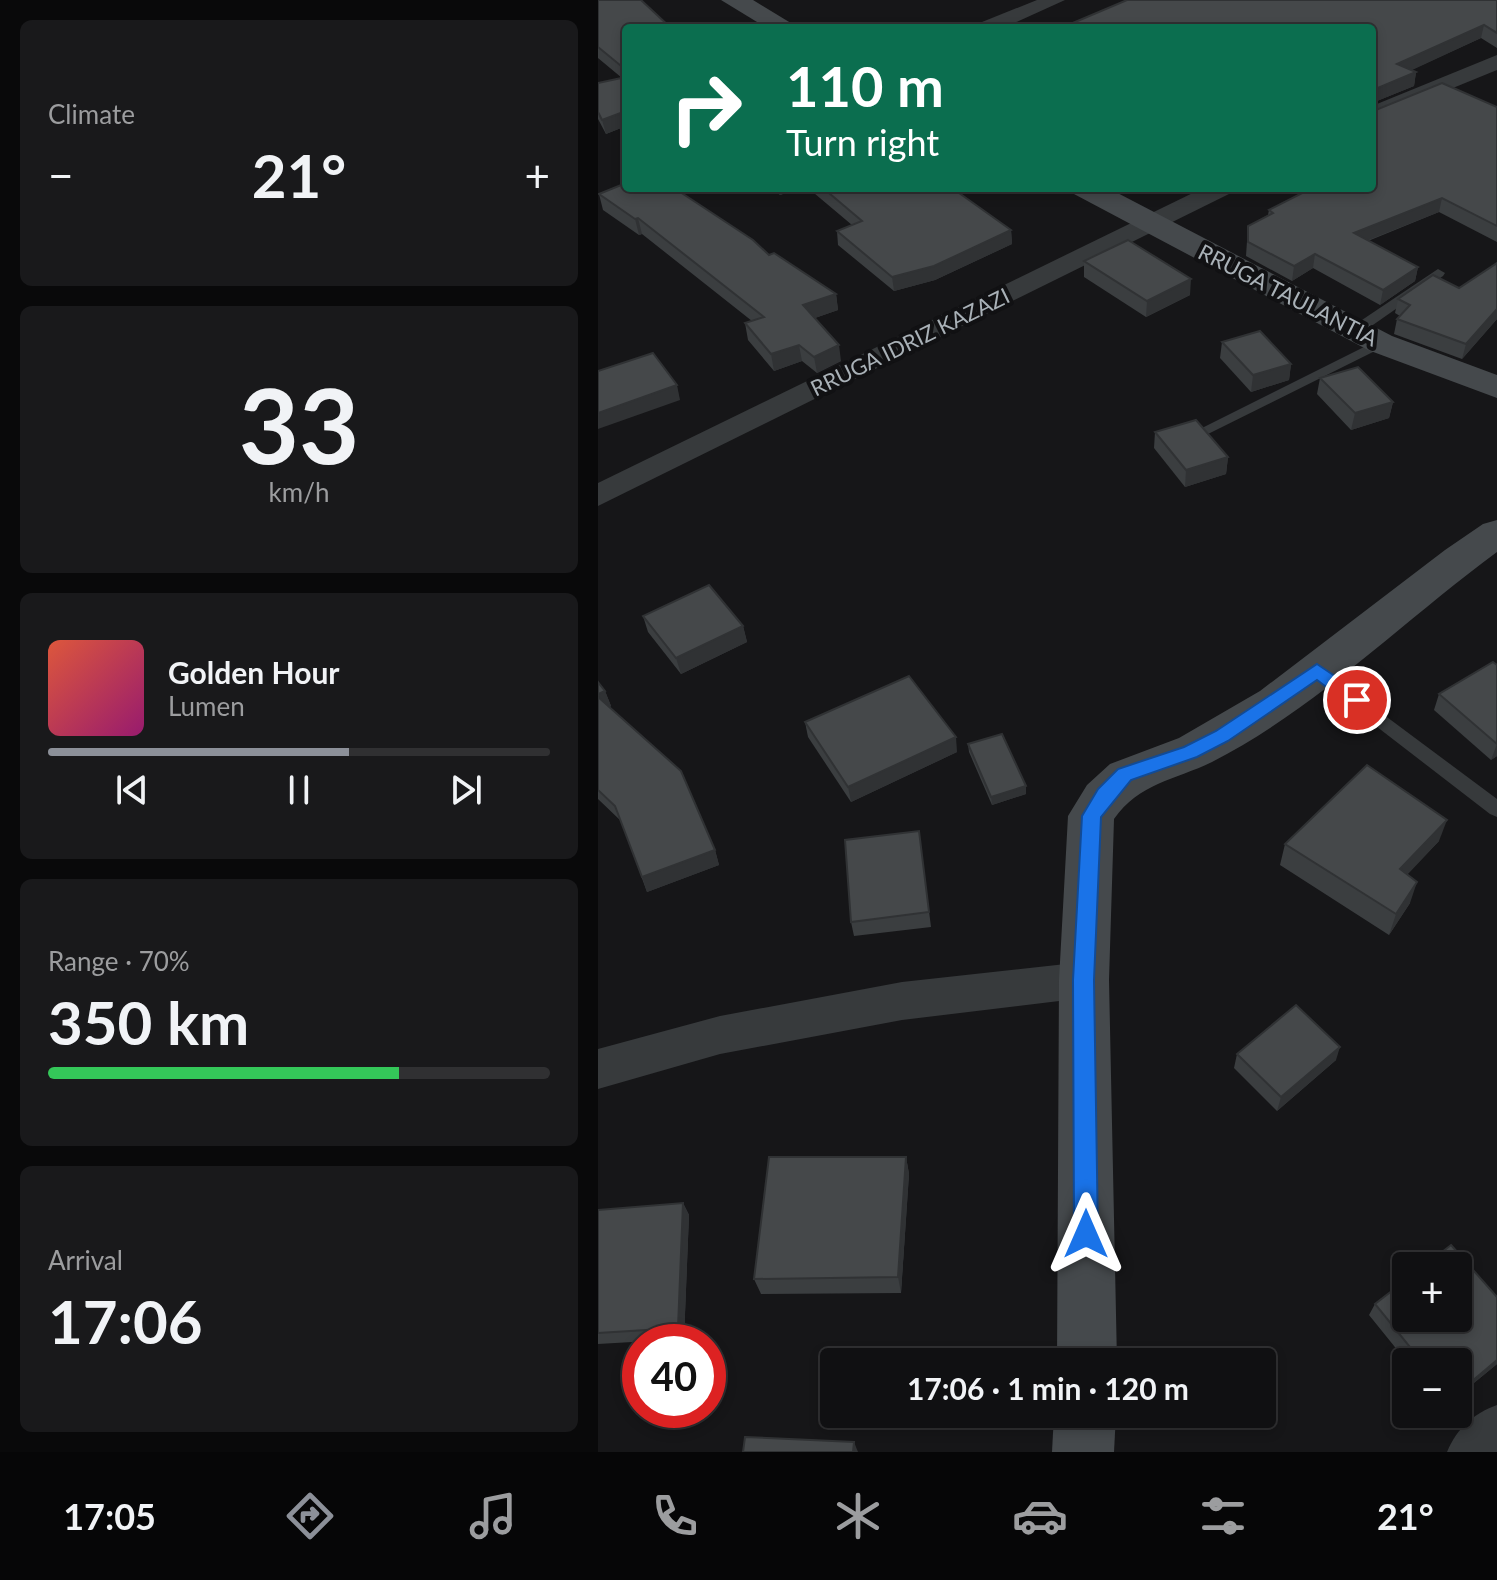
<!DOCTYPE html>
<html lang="en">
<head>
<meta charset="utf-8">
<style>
	body { margin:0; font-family:Lato,sans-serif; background:#19191b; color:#f1f3f6; height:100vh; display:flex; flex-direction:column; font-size:30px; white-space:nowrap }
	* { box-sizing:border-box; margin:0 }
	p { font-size:26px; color:#9c9d9f }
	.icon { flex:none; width:44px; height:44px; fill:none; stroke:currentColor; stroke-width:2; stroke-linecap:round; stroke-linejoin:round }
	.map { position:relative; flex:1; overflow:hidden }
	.side { display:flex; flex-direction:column; gap:20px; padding:20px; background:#09090a; width:598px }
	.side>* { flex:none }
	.top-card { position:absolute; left:24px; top:24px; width:754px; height:168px; border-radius:8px; box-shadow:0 4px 12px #0003,0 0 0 2px #303032; background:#0b6e4f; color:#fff; overflow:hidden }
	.controls { position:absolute; left:794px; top:1252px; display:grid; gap:16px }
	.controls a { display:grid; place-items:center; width:80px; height:80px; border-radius:8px; background:#101012; box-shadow:0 4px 12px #0003,0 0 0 2px #303032; font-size:40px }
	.speed { position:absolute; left:24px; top:1324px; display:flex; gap:16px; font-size:40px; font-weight:700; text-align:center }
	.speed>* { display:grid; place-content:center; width:104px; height:104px; border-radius:50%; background:#101012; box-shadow:0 4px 12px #0003,0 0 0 2px #303032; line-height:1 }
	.speed .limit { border:12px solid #d22; background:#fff; color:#111 }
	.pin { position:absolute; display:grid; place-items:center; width:68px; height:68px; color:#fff; margin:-34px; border:4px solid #fff; border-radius:50%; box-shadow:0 2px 8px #0007 }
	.me { position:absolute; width:88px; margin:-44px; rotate:0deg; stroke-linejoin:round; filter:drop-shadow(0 0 6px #0008) }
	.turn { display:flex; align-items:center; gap:28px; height:168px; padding:0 32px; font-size:36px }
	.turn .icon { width:104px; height:104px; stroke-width:2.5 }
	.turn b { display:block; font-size:56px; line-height:68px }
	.big { font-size:60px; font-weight:700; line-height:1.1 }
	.side .tile { flex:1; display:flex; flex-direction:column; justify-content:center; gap:12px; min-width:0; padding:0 28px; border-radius:12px; background:#19191b }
	.side .dial { align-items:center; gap:0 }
	.dial b { font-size:104px; line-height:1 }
	.song { display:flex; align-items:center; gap:24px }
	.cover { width:96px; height:96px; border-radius:12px; background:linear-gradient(135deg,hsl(10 70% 55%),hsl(320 70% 35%)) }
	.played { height:8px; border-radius:4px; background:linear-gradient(90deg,#8c9099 60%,#303032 60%) }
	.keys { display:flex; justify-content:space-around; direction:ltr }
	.heat { display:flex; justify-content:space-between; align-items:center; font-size:44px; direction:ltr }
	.charge { height:12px; border-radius:6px; background:linear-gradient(90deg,#34c759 70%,#303032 0) }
	.trip { position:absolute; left:222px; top:1348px; width:456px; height:80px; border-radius:8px; background:#101012; box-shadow:0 4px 12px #0003,0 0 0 2px #303032; font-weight:700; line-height:80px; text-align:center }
	.tab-bar { display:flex; height:128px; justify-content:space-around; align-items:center; background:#060607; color:#9c9d9f }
	.tab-bar .icon { width:56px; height:56px }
	.tab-bar .selected { color:#8c9099 }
	.tab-bar b { font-size:36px; color:#f1f3f6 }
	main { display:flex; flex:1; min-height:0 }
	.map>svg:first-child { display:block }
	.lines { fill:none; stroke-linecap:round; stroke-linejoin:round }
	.lane { fill:#373a3c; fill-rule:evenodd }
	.street { fill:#373a3c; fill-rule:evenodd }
	.secondary { fill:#45494c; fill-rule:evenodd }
	.wall { fill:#3b3e40 }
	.shaded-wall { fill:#303234 }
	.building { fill:#45484a; stroke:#303234; stroke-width:2 }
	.route { fill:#1a73e8; stroke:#114b97; stroke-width:2 }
	.labels { text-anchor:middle; stroke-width:8; stroke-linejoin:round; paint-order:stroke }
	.far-street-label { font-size:22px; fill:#a9b1b7; stroke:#111113 }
</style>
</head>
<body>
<main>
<section class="side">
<div class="tile"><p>Climate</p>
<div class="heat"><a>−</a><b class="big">21°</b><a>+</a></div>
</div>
<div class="tile dial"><b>33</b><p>km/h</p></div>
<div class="tile">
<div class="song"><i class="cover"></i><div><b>Golden Hour</b><p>Lumen</p></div></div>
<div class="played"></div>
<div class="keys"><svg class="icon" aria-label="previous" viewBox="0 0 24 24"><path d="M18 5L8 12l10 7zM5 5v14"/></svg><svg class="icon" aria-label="pause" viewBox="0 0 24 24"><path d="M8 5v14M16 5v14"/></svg><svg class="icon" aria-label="next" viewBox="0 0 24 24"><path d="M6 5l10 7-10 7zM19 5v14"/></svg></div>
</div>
<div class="tile"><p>Range · 70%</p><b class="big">350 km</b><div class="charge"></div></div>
<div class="tile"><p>Arrival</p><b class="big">17:06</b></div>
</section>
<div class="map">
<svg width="899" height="1452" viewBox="0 0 899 1452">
	<rect width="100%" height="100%" fill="#161618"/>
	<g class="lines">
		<g class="lane">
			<polygon points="840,269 847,273 845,276 762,334 752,334 752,328"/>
			<polygon points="782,339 787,340 787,346 610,434 605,436 598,431"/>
			<polygon points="719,665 899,799 899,817 892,814 713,676 710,671 713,666"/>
		</g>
		<g class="street">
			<polygon points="439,0 467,0 405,28 375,28 379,24"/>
			<polygon points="899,55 899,70 774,121 774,106"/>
			<polygon points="605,188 636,188 633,193 0,506 0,483"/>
			<polygon points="486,962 501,967 507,980 501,993 486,998 304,1020 122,1054 0,1089 0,1049 122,1016 304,982"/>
			<path d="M899 1405V1452H849C859 1428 875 1414 899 1405Z"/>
		</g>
		<g class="secondary">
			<polygon points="123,0 155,0 201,28 169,28"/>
			<polygon points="472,188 510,188 794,336 899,375 899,398 770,350 476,194"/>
			<path d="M899 520V552C804 622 719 708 614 762 577 780 541 783 516 819L511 980 519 1362H459L461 980 470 816 489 785 512 764 581 738 662 691 847 550 885 524Z"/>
			<polygon points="456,1414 518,1414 516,1452 454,1452"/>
		</g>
	</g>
	<g class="wall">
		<polygon points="0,0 28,28 28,126 8,134 0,119 0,83 24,78 0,58"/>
		<polygon points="529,0 899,0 899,48 883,38 813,70 818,72 816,86 774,103"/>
		<polygon points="899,107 899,242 841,212 770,241 820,267 817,281 782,305 715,268 694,281 648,256 650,226 670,215 671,210 774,188 778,110"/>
		<polygon points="173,188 203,188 182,195"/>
		<polygon points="210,188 354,188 413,230 414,244 337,280 296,291 240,245 239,231 254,225"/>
		<polygon points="1,194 171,255 238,294 240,310 217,318 243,361 219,373 204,361 176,371 150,340 147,323 154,321 44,234 41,235 5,210"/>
		<polygon points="486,261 592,295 548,317 486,277"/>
		<polygon points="899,263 899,319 864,359 796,334 799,319 802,316 797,313 800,299 861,288"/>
		<polygon points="624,342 693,364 691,380 653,392 622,358"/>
		<polygon points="722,378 795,402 791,418 753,430 719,394"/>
		<polygon points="557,432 630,457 628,474 587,487 556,448"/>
		<polygon points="45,616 145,626 149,642 83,674 50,632"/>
		<polygon points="899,665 899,756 893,760 836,710 841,694"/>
		<polygon points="0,682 7,691 13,706 12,707 117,850 121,865 49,892 23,821 0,799"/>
		<polygon points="207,722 359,752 253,802 210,737"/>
		<polygon points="370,744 428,786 428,794 394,805 371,752"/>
		<polygon points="321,831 333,927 256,936 253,922"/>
		<polygon points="841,841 809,874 812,903 791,935 682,865 687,844"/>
		<polygon points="639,1054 738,1060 679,1111 636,1068"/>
		<polygon points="308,1157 311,1174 303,1293 163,1294 156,1279"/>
		<polygon points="85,1203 91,1215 86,1339 0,1344 0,1210"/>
		<polygon points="899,1297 899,1364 860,1396 860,1362 809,1362 771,1315 777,1304"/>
	</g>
	<g class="shaded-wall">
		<polygon points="886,25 883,38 797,78 799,64"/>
		<polygon points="818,72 816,86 774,103 775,90"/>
		<polygon points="28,111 28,126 8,134 4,120"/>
		<polygon points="181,188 203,188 182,195"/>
		<polygon points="844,198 841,212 753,247 756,233"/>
		<polygon points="40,218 44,234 41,235 37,219"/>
		<polygon points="413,230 414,244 337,280 296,291 294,277"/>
		<polygon points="717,254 715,268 694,281 696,266"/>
		<polygon points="820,267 817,281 782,305 785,290"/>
		<polygon points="593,279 592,295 548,317 549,301"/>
		<polygon points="238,294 240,310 208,321 205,305"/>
		<polygon points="899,309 899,319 864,359 868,344"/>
		<polygon points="201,345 204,361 176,371 173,354"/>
		<polygon points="241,345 243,361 219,373 216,357"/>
		<polygon points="693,364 691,380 653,392 655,375"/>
		<polygon points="79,385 82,400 0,429 0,413"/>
		<polygon points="795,402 791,418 753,430 757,413"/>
		<polygon points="630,457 628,474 587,487 588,470"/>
		<polygon points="145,626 149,642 83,674 78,658"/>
		<polygon points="7,691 13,706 4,711 0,700 0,694"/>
		<polygon points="358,737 359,752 253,802 250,787"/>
		<polygon points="899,744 899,756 893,760"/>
		<polygon points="428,786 428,794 394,805 393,797"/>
		<polygon points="849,820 841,841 795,890 802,869"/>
		<polygon points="117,850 121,865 49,892 44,877"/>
		<polygon points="819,882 812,903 791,935 798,914"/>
		<polygon points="742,1047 738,1060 679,1111 683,1097"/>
		<polygon points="308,1157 311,1174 303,1293 300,1277"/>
		<polygon points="85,1203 91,1215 86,1339 80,1328"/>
		<polygon points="899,1360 899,1364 860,1396 860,1393"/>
		<polygon points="256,1442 260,1452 255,1452"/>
	</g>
	<g class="building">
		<polygon points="0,0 43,0 73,28 28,28 28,70 0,47"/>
		<polygon points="529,0 899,0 899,33 886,25 799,64 818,72 775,90 774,102 774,28 463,28"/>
		<polygon points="28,77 28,111 4,120 0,112 0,83"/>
		<polygon points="844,83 899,107 899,226 844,198 756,233 820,267 785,290 717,254 696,266 650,242 650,226 675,213 671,210 714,188 774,188 774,108 778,110"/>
		<polygon points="28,183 28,188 76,188 155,240 171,255 176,253 238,294 205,305 241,345 216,357 201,345 173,354 147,323 166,317 40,218 37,219 1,194"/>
		<polygon points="225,188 354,188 413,230 336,266 294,277 239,231 264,221"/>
		<polygon points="530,240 593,279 549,301 486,261"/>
		<polygon points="899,263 899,309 868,344 799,319 812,305 800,299 835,275 861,288"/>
		<polygon points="662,331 693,364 655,375 624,342"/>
		<polygon points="55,353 79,385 0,413 0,371"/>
		<polygon points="760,367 795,402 757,413 722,378"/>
		<polygon points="598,420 630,457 588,470 557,432"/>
		<polygon points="111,585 145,626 78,658 45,616"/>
		<polygon points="895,662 899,665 899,744 841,694"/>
		<polygon points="311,676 358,737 250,787 207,722"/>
		<polygon points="0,682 7,691 0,694"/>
		<polygon points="0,697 83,771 117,850 44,877 17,806 0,790"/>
		<polygon points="404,734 428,786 393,797 370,744"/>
		<polygon points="769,765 849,820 802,869 819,882 798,914 687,844"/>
		<polygon points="321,831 331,912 253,922 247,840"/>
		<polygon points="698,1005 742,1047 683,1097 639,1054"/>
		<polygon points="171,1157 308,1157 300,1277 156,1279"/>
		<polygon points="85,1203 80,1328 0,1333 0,1210"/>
		<polygon points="853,1245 899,1297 899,1360 860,1393 860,1362 824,1362 777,1304 808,1280 808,1318 860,1318 860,1266 826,1266"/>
		<polygon points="147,1437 256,1442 255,1452 145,1452"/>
	</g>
	<polygon class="route" points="719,664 765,695 765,705 752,705 719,680 630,741 599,757 533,780 503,817 496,980 500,1234 497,1242 488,1245 480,1242 476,1234 475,980 484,816 500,789 520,769 586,747 618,731"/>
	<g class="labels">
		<g class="far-street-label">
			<text transform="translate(690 295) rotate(27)" y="8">RRUGA TAULANTIA</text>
			<text transform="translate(312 342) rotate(-26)" y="8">RRUGA IDRIZ KAZAZI</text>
		</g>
	</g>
</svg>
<div class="controls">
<a>+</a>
<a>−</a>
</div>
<div class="speed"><div class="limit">40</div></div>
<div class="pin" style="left:759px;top:700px;background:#d93025"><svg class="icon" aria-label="arrive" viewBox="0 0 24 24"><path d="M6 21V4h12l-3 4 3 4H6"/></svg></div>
<svg class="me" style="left:488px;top:1234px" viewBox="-20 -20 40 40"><path d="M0-17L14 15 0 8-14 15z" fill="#1a73e8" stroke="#fff" stroke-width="4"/></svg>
<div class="trip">17:06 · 1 min · 120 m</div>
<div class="top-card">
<div class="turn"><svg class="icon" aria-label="right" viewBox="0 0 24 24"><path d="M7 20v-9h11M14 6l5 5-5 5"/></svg><div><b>110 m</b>Turn right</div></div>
</div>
</div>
</main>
<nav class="tab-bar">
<b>17:05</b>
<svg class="icon selected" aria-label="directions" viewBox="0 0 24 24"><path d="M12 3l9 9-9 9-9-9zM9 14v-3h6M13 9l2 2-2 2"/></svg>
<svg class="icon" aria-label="music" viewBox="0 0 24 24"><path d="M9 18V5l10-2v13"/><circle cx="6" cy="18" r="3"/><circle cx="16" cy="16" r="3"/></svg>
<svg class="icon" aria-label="phone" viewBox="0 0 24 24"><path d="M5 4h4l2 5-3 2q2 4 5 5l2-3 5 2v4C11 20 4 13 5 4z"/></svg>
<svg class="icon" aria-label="climate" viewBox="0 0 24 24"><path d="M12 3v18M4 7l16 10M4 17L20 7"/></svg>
<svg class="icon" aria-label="car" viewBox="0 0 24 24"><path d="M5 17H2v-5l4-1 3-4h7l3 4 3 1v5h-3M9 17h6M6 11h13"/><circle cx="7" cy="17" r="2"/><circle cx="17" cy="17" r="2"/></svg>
<svg class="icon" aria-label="filters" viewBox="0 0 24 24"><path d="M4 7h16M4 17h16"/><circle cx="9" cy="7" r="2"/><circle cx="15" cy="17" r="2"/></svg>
<b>21°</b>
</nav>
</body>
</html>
